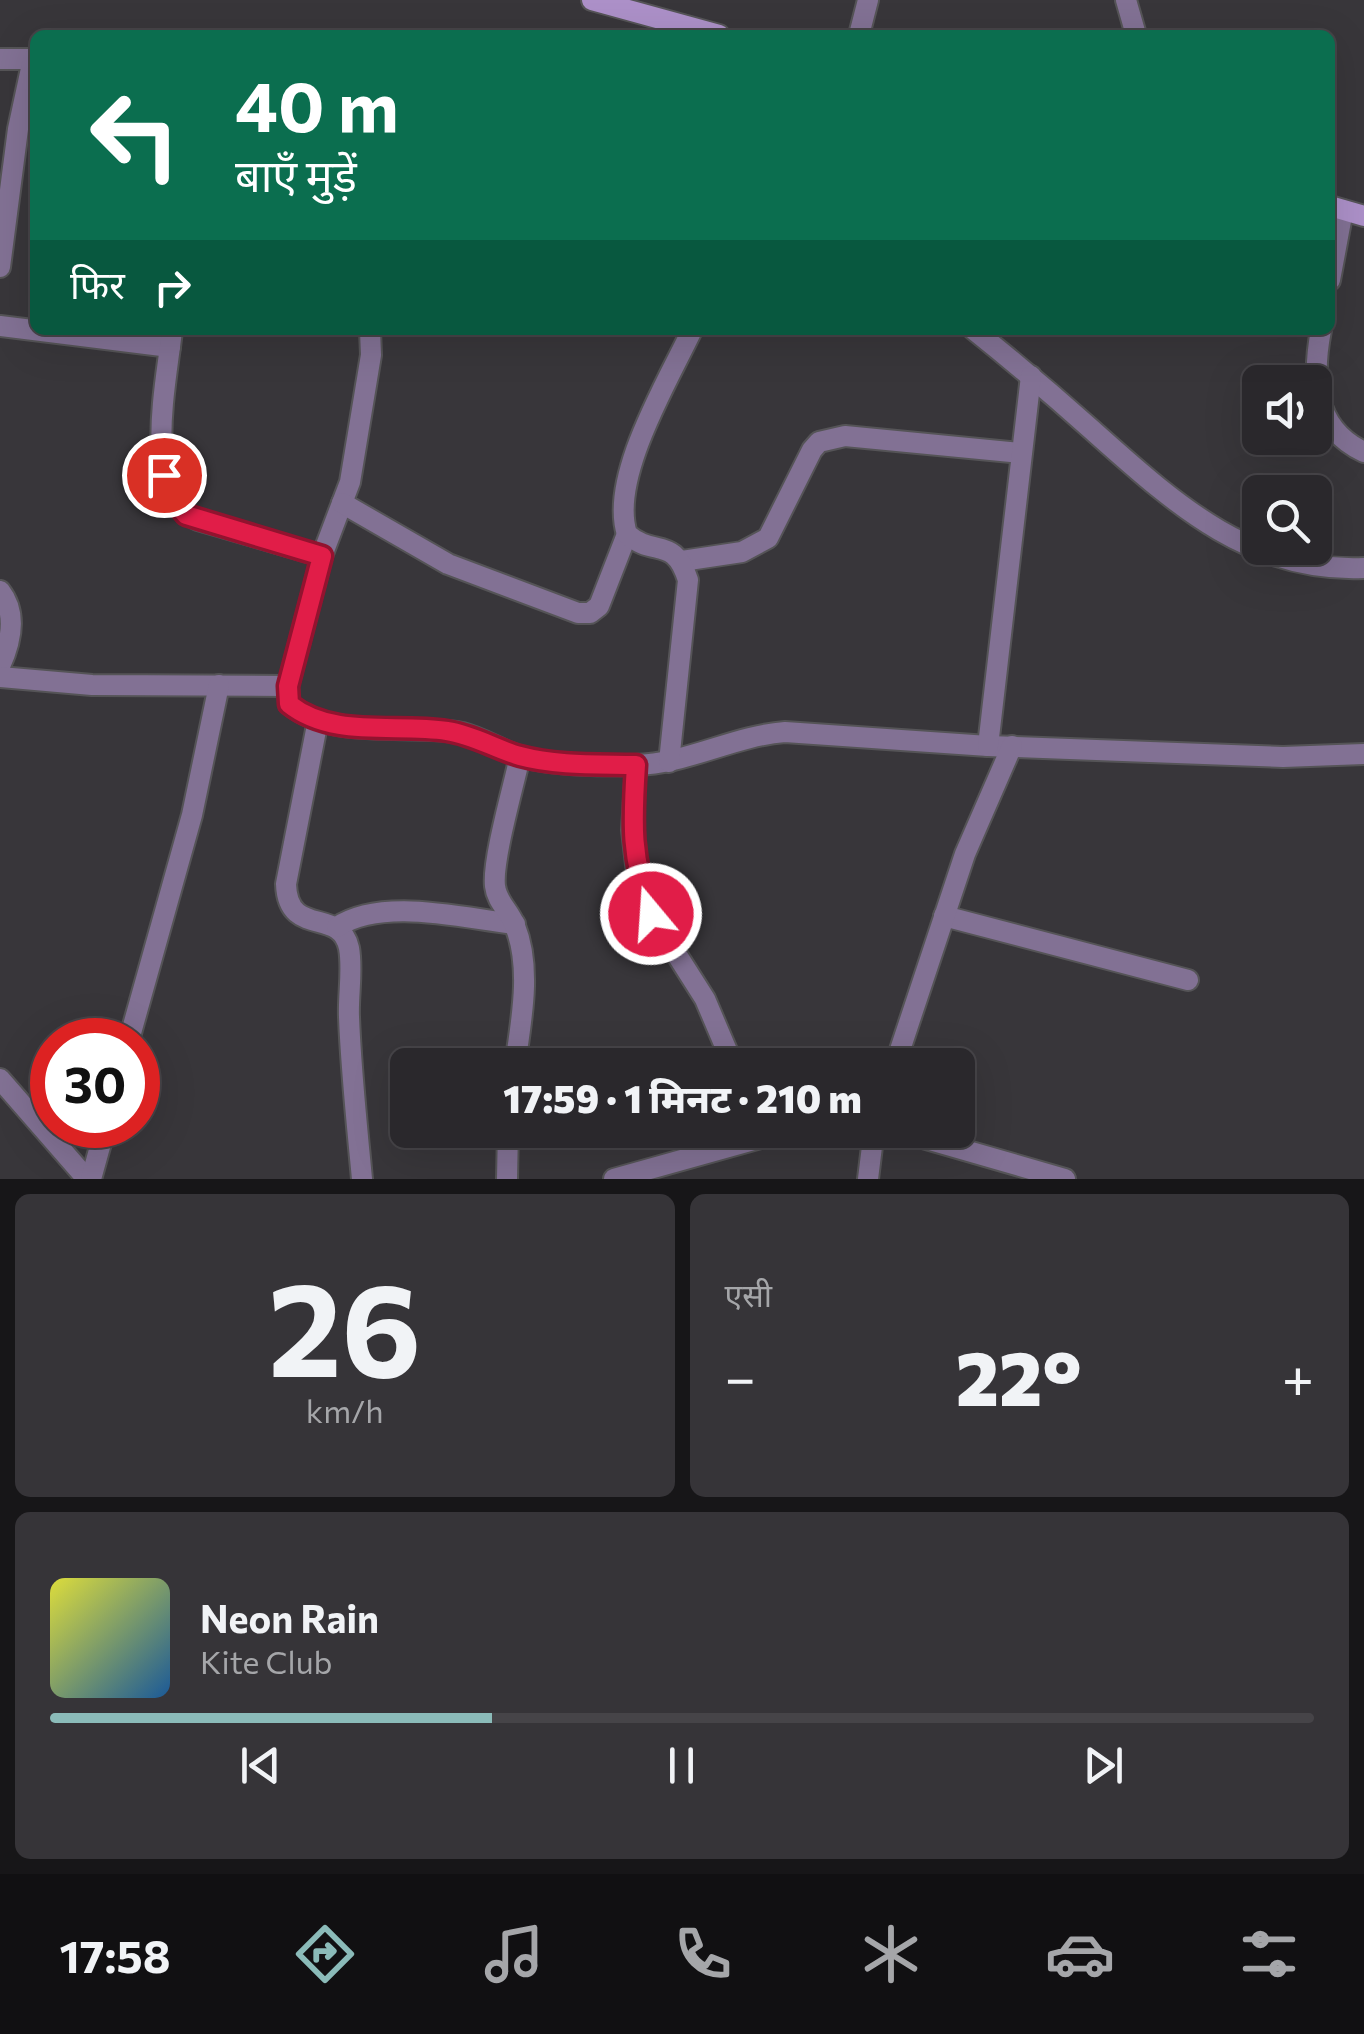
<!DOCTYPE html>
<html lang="hi">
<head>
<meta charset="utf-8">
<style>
	body { margin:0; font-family:Commissioner,"Noto Sans Devanagari",sans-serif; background:#363438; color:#f1f3f6; height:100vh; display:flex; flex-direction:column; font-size:38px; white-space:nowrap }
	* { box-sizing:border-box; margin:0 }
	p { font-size:32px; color:#a5a6a9 }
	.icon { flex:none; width:55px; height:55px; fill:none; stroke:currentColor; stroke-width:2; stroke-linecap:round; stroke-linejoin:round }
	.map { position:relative; height:1179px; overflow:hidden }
	.details { display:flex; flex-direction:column; gap:15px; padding:15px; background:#171618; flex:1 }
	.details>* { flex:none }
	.top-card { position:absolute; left:30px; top:30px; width:1305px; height:305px; border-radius:15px; box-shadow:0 10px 40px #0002,0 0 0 2px #464448; background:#0b6e4f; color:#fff; overflow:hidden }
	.controls { position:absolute; left:1242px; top:365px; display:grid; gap:20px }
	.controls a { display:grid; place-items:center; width:90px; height:90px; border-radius:15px; background:#2a282c; box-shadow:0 10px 40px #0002,0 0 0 2px #464448; font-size:50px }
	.speed { position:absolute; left:30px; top:1018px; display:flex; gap:20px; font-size:50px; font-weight:700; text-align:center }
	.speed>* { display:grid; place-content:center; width:130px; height:130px; border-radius:50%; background:#2a282c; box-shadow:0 10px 40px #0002,0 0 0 2px #464448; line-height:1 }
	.speed .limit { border:15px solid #d22; background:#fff; color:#111 }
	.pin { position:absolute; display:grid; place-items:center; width:85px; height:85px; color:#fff; margin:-42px; border:5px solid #fff; border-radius:50%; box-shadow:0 2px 10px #0007 }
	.me { position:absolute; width:110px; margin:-55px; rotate:342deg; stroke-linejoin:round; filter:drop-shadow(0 0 8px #0008) }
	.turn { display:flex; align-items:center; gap:35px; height:210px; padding:0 40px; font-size:45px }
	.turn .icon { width:130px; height:130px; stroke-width:2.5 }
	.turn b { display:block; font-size:70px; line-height:85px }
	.then { display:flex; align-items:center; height:95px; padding:0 40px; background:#0003; gap:20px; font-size:38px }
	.big { font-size:75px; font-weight:800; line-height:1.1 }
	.details .card { flex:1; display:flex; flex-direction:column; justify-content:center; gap:15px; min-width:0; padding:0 35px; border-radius:15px; background:#363438 }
	.details .dial { align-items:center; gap:0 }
	.dial b { font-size:130px; line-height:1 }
	.song { display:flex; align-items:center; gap:30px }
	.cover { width:120px; height:120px; border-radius:15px; background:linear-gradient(135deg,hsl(60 70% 55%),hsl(210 70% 35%)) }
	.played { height:10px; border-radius:5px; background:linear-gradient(90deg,#8bbbb9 35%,#464448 35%) }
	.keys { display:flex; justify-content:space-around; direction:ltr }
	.heat { display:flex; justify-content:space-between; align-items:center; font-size:55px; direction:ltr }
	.details .tiles { flex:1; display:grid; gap:15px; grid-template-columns:1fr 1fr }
	.card:last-child { grid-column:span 2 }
	.trip { position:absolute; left:390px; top:1048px; width:585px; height:100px; border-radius:15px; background:#2a282c; box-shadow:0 10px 40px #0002,0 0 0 2px #464448; font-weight:800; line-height:100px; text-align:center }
	.tabs { display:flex; height:160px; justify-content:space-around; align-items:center; background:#111012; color:#a5a6a9 }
	.tabs .icon { width:70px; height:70px }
	.tabs .selected { color:#8bbbb9 }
	.tabs b { font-size:45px; color:#f1f3f6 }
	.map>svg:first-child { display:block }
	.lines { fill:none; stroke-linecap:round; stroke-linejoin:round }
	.street-casing { stroke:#555457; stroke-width:24 }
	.secondary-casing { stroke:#555457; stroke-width:24 }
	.street { stroke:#827194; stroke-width:20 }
	.secondary { stroke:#ac90c8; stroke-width:20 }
	.route-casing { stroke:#92132f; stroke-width:25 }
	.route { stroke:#e11d48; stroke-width:18 }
</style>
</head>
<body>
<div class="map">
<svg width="1364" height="1179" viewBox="0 0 1364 1179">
	<rect width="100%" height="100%" fill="#38363a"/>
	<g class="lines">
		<g class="street-casing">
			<g id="street">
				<polyline points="1126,0 1136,35"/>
				<polyline points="859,35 868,0"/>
				<polyline points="0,59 35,59"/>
				<polyline points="0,267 18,129 33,59"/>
				<polyline points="1330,280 1343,210"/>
				<polyline points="0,326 170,347"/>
				<path d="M172 330C167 381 140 495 198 520L322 556"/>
				<path d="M370 330 371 355 350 482 322 556 288 686 289 704C334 741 409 723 462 733 482 738 500 750 519 756 554 766 599 766 635 765 687 764 733 736 785 732L988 746 1283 757 1364 754"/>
				<path d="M974 330C1014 362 1053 395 1091 429 1172 501 1248 573 1364 568"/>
				<path d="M1321 330C1312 378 1313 428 1364 452"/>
				<polyline points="342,503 448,564 578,613 590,613 599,606 627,534"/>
				<polyline points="682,561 742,552 768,538 812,450 819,442 845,436 1021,453"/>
				<path d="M0 591C18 614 11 642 0 666"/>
				<polyline points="0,677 92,685 288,686"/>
				<path d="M318 720 286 884C288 939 340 906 349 948 353 970 348 995 349 1017 351 1071 357 1125 362 1179"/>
				<polyline points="988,746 1031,376"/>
				<path d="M669 762 688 580C674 535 654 558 627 534 609 478 668 381 692 330"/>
				<polyline points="636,765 632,830 637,873 651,914 705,999 733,1065"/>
				<polyline points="944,916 1188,980"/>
				<path d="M337 927C382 897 462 918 515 924"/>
				<polyline points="129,1040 192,815 219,685"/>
				<path d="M515 1065C521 1022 532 968 515 926 510 911 497 903 495 886 492 860 514 785 520 756"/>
				<polyline points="895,1065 965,854 1012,746"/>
				<polyline points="0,1079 87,1179"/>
				<polyline points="895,1130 1065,1179"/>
				<polyline points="91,1179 106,1125"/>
				<polyline points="507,1179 508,1130"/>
				<polyline points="614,1179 789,1130"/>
				<polyline points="868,1179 874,1130"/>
			</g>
		</g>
		<g class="secondary-casing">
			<g id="secondary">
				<polyline points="592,0 719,35"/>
				<polyline points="1330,206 1364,216"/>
			</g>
		</g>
		<use href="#street" class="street"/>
		<use href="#secondary" class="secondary"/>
	</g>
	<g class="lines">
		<g class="route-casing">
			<path id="route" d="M164 475 175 502 186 515 322 556 288 686 289 704C333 739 396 723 447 731 474 735 495 749 520 756 557 766 599 764 636 765 632 825 631 857 651 914"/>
		</g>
		<use href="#route" class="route"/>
	</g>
</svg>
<div class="controls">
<a><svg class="icon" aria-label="sound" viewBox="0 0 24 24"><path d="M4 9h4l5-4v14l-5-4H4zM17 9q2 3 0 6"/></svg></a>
<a><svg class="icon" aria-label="search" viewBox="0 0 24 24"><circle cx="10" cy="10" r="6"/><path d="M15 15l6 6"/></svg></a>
</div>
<div class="speed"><div class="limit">30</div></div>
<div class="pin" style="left:164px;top:475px;background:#d93025"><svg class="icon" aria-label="arrive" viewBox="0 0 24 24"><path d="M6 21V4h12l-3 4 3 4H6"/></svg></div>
<svg class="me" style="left:651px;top:914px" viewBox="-20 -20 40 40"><circle r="17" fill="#e11d48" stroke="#fff" stroke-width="3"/><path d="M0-11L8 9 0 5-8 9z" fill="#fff"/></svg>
<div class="trip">17:59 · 1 मिनट · 210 m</div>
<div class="top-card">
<div class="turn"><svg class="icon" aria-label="left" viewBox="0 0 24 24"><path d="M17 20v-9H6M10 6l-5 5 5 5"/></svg><div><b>40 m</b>बाएँ मुड़ें</div></div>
<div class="then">फिर<svg class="icon" aria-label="right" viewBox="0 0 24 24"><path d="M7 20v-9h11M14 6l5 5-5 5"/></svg></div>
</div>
</div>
<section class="details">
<div class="tiles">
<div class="card dial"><b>26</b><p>km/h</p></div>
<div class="card"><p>एसी</p>
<div class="heat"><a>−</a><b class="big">22°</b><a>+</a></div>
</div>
<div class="card">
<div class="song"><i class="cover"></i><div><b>Neon Rain</b><p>Kite Club</p></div></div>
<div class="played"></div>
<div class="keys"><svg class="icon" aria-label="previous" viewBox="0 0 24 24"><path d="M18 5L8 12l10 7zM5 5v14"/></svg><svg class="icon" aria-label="pause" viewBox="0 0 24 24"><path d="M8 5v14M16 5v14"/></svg><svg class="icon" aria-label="next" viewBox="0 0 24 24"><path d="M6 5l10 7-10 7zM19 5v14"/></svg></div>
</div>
</div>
</section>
<nav class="tabs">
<b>17:58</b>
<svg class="icon selected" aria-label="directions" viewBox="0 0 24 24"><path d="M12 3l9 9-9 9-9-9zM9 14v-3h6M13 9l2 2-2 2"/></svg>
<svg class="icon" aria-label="music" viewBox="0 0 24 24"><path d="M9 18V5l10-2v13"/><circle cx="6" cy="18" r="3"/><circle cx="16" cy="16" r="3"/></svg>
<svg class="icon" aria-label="phone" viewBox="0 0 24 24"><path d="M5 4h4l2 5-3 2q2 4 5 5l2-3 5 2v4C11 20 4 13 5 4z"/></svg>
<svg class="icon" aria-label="climate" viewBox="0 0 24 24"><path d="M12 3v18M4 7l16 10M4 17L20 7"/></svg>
<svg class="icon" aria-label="car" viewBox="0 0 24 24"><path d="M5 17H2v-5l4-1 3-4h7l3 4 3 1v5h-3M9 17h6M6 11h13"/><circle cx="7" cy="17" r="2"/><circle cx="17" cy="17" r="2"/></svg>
<svg class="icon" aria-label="filters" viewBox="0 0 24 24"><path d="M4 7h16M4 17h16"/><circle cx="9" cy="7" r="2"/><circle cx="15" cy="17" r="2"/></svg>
</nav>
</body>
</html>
